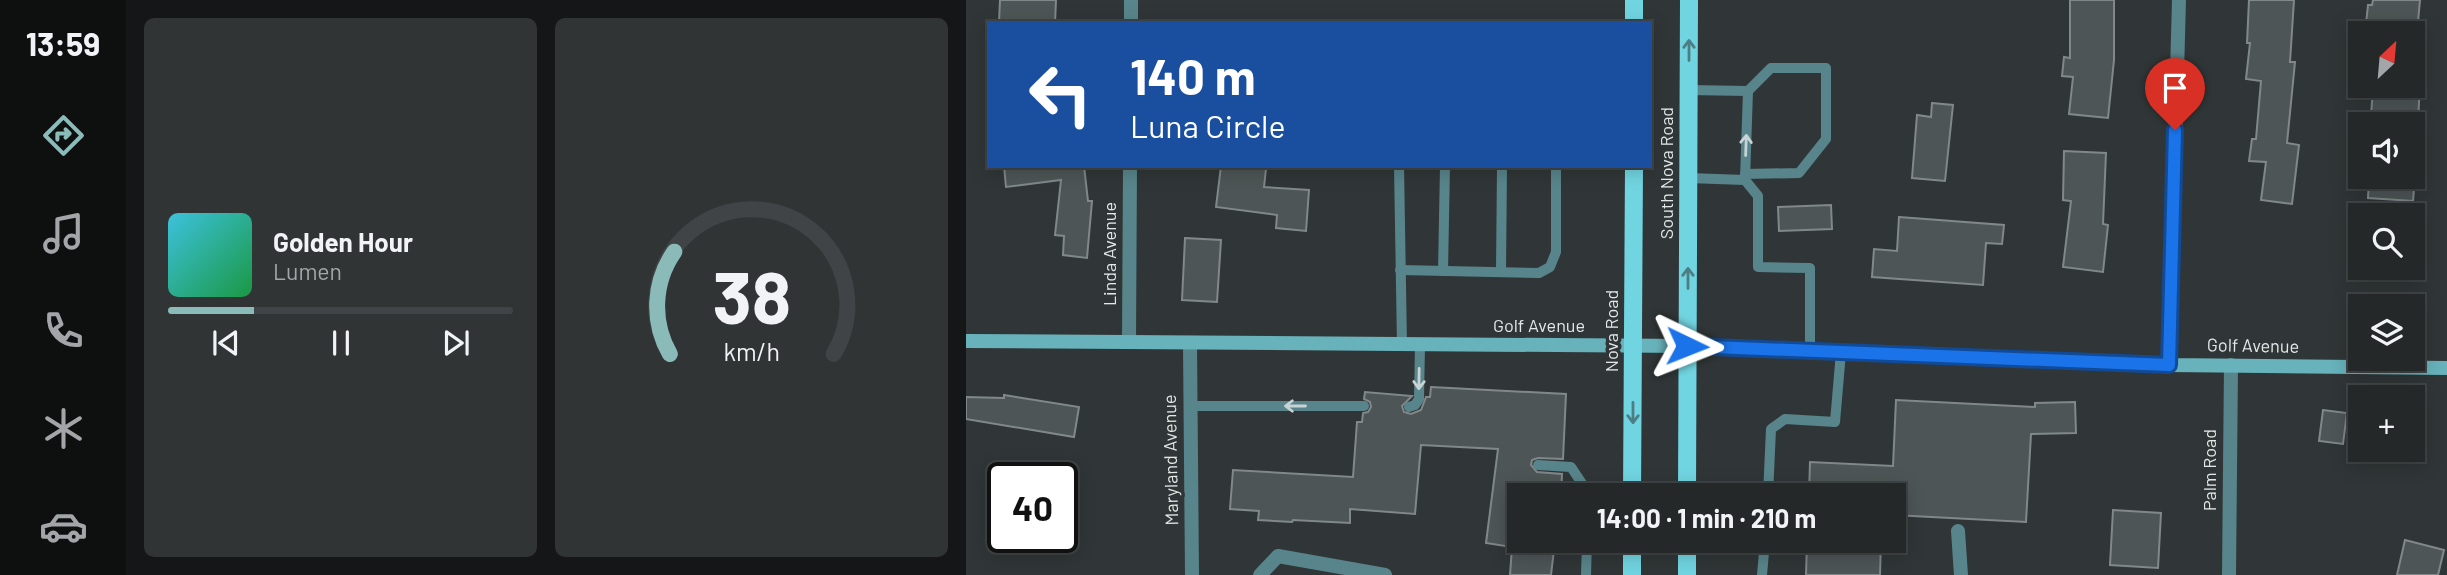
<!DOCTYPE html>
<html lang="en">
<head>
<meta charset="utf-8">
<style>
	body { margin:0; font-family:Barlow,sans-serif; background:#303435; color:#f1f3f6; height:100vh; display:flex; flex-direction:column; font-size:26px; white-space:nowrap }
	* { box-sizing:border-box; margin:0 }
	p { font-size:23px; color:#a3a6a8 }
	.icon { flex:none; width:38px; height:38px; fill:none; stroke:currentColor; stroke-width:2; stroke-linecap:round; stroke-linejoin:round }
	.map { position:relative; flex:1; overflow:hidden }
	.sheet { display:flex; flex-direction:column; gap:18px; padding:18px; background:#141617; width:840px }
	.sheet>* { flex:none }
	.guide { position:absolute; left:21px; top:21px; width:665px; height:147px; border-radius:0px; box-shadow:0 4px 18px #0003,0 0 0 2px #414446; background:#1a4fa0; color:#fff; overflow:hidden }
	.needle { width:46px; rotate:26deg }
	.controls { position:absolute; left:1382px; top:21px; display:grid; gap:14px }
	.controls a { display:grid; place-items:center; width:77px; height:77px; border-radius:0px; background:#242829; box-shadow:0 4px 18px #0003,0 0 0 2px #414446; font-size:35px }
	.speed { position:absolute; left:21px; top:462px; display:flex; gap:14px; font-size:35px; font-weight:700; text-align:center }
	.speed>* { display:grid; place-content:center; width:91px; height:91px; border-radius:50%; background:#242829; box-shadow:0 4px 18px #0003,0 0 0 2px #414446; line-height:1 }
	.speed .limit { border:4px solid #111; border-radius:10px; background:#fff; color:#111 }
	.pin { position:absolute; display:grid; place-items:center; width:60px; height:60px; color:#fff; margin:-72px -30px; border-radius:50% 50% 50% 0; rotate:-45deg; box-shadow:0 0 7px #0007 }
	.pin .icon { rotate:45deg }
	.me { position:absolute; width:77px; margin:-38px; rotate:92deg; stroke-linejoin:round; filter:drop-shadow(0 0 5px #0008) }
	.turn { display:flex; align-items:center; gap:24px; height:147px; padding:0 28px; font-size:32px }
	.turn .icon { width:91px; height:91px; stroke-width:2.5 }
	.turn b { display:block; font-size:49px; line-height:60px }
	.sheet .widget { flex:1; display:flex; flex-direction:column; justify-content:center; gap:10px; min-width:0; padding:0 24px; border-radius:10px; background:#303435 }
	.sheet .dial { align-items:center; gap:0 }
	.dial svg { height:182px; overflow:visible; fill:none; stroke:#414446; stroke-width:7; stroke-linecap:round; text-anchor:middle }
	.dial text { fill:#f1f3f6; stroke:none }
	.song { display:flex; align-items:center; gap:21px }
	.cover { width:84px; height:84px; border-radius:10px; background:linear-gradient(135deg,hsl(190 70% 55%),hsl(140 70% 35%)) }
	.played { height:7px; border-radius:4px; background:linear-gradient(90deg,#8bbbb9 25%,#414446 25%) }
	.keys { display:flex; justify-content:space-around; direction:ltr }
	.sheet .tiles { flex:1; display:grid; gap:18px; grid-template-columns:repeat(2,1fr) }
	.trip { position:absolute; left:541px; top:483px; width:399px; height:70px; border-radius:0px; background:#242829; box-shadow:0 4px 18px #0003,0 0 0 2px #414446; font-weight:700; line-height:70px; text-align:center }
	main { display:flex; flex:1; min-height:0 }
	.tabs { display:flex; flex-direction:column; width:126px; justify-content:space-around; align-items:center; background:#0e1010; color:#a3a6a8 }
	.tabs .icon { width:49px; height:49px }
	.tabs .selected { color:#8bbbb9 }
	.tabs b { font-size:32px; color:#f1f3f6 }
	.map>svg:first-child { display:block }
	.building { fill:#4e5556; stroke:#818889; stroke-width:2 }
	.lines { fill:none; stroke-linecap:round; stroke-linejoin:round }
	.lane { stroke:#58858b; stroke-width:10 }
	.street { stroke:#58858b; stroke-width:14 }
	.secondary { stroke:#67b2bb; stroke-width:14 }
	.primary { stroke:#71d5e1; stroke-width:18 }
	.oneway { stroke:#4d7e84 }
	.oneway2 { stroke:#c7d3d5 }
	.route-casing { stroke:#114b97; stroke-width:18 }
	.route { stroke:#1a73e8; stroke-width:12 }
	.labels { text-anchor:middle; stroke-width:7; stroke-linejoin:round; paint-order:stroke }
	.street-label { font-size:18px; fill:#e3e7e7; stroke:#303637 }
</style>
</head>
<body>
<main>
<nav class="tabs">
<b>13:59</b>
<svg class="icon selected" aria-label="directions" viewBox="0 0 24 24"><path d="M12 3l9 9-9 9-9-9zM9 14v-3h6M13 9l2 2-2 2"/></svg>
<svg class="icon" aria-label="music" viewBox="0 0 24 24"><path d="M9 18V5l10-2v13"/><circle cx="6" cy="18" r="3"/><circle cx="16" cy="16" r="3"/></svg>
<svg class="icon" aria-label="phone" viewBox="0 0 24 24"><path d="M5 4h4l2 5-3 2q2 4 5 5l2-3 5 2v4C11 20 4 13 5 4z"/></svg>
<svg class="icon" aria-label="climate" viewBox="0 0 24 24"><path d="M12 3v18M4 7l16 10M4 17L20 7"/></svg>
<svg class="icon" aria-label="car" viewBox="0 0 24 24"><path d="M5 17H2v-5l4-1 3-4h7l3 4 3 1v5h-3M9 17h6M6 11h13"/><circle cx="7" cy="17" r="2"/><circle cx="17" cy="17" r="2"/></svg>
</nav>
<section class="sheet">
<div class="tiles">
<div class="widget">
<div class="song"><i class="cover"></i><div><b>Golden Hour</b><p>Lumen</p></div></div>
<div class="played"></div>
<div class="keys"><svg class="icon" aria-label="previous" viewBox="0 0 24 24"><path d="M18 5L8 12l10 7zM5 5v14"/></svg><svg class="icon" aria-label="pause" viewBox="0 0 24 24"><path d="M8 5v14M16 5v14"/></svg><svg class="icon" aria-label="next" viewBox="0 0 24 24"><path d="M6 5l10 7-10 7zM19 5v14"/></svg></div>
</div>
<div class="widget dial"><svg viewBox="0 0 100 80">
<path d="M14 69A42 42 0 1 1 86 69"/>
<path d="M14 69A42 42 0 0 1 16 24" stroke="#8bbbb9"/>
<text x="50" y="56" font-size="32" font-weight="700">38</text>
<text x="50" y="72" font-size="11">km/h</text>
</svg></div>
</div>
</section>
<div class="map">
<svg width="1481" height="575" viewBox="0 0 1481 575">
	<rect width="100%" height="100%" fill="#303637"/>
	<g class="building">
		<polygon points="34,0 90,0 89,23 33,23"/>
		<polygon points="1104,0 1148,0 1148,60 1142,118 1103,114 1107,77 1096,76 1098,57 1104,58"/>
		<polygon points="1283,0 1328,0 1324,62 1329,62 1321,143 1333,145 1326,204 1295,200 1300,162 1283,161 1286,139 1290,139 1295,81 1280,79 1284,43 1281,43"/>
		<polygon points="1407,0 1454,0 1451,33 1399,33 1402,5 1406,5"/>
		<polygon points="1407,86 1454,86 1452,120 1405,117"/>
		<polygon points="966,103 987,105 979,181 946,178 951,115 965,117"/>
		<polygon points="1098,151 1140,153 1137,224 1142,225 1137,272 1097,267 1105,201 1097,200"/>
		<polygon points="38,166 118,166 122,201 126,201 121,258 97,255 98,236 89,235 95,180 40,187"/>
		<polygon points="255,166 300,169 298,187 343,190 340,231 310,228 311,215 250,207"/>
		<polygon points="1403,177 1449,177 1447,201 1402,198"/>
		<polygon points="865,205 866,229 813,231 812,207"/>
		<polygon points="933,217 1038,225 1036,244 1020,243 1017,285 906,277 908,249 931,251"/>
		<polygon points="219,238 255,240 251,302 216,300"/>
		<polygon points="465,387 600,394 597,459 572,458 566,460 565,465 571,472 596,474 595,495 553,495 553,541 589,541 585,575 544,575 546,547 520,543 532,449 455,445 449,514 384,509 384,523 327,520 326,522 292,520 293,511 264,509 267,470 387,477 391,422 396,422 397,413 402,412 405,407 404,402 398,399 399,392 446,396 436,406 438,412 445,414 455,410 460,397 464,397"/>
		<polygon points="38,395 113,407 108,437 0,419 0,397 38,398"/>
		<polygon points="930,400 1069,407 1069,403 1109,402 1110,433 1065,434 1060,522 928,515 928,495 843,495 844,462 927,466"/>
		<polygon points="1357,410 1381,413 1377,444 1353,441"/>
		<polygon points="1147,510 1195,513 1192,568 1144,565"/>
		<polygon points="1439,540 1478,550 1472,575 1431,575"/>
		<polygon points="841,541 915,541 914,575 840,575"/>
	</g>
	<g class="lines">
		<g class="lane">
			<polyline points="433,166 436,345"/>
			<polyline points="779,174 833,173 860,139 860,68 805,68 782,91"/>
			<polyline points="722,178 779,180 782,91 722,90"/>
			<polyline points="779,180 792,196 792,267 844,268 844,351"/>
			<polyline points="434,270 573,273 584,267 590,252 590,166"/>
			<polyline points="477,271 479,166"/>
			<polyline points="535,272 536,166"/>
			<polyline points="223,406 398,406"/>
			<polyline points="443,407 449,405 453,399 454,345"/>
			<polyline points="572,465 605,467 623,494"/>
			<polyline points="623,495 644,495"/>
			<polyline points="802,495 805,429 819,419 869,422 875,352"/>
			<polyline points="620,575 621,541"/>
			<polyline points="796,575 799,541"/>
		</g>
		<g class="street">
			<polyline points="165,23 165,0"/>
			<polyline points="163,342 164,166"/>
			<polyline points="224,344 226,575"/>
			<polyline points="1203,365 1213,0"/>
			<polyline points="992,531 995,575"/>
			<polyline points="294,575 312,556 419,575"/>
			<polyline points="1263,575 1265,365"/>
		</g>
		<polyline class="secondary" points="0,341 721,346 1203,365 1481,368"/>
		<g class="primary">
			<polyline points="668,23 668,0"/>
			<polyline points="666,495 668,166"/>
			<polyline points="721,495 723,0"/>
			<polyline points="666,575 666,541"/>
			<polyline points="721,575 721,541"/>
		</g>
	</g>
	<defs><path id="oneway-shaft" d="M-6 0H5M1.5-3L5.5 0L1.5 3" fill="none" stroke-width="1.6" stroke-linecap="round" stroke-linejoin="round" transform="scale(1.75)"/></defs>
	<g class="oneway">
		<use href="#oneway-shaft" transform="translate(723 50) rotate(-90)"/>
		<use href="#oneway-shaft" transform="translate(722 278) rotate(-90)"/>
		<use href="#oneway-shaft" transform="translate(667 413) rotate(90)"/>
	</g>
	<g class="oneway2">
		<use href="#oneway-shaft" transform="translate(780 145) rotate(-88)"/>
		<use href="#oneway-shaft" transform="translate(453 379) rotate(91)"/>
		<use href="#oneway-shaft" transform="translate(329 406) rotate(180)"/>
	</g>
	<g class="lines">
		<g class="route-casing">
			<polyline id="route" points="721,346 1203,365 1209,130"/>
		</g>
		<use href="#route" class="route"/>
	</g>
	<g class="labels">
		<g class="street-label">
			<text transform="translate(701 173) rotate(-90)" y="6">South Nova Road</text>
			<text transform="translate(144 254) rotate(-90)" y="6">Linda Avenue</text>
			<text x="573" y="332">Golf Avenue</text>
			<text transform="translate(646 331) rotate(-90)" y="6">Nova Road</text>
			<text transform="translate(1287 346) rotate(1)" y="6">Golf Avenue</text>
			<text transform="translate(205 460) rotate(-91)" y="6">Maryland Avenue</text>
			<text transform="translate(1244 470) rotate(-90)" y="6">Palm Road</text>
		</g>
	</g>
</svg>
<div class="controls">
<a><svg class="needle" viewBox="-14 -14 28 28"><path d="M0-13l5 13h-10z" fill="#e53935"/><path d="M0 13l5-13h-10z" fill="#a3a6a8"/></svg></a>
<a><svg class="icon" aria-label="sound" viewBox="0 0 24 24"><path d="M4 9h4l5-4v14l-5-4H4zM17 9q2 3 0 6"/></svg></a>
<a><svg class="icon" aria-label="search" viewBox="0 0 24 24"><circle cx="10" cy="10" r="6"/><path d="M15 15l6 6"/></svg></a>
<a><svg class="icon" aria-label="layers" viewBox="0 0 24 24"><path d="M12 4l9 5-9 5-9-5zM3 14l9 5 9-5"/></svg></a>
<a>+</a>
</div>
<div class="speed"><div class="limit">40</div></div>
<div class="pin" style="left:1209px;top:130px;background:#d93025"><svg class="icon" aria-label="arrive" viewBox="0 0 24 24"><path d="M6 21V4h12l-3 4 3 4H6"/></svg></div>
<svg class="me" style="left:721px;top:346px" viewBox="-20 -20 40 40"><path d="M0-17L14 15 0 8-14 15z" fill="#1a73e8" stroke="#fff" stroke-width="4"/></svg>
<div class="trip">14:00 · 1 min · 210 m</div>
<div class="guide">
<div class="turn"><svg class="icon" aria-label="left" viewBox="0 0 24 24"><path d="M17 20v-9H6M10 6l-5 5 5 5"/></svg><div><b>140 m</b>Luna Circle</div></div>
</div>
</div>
</main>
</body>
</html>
